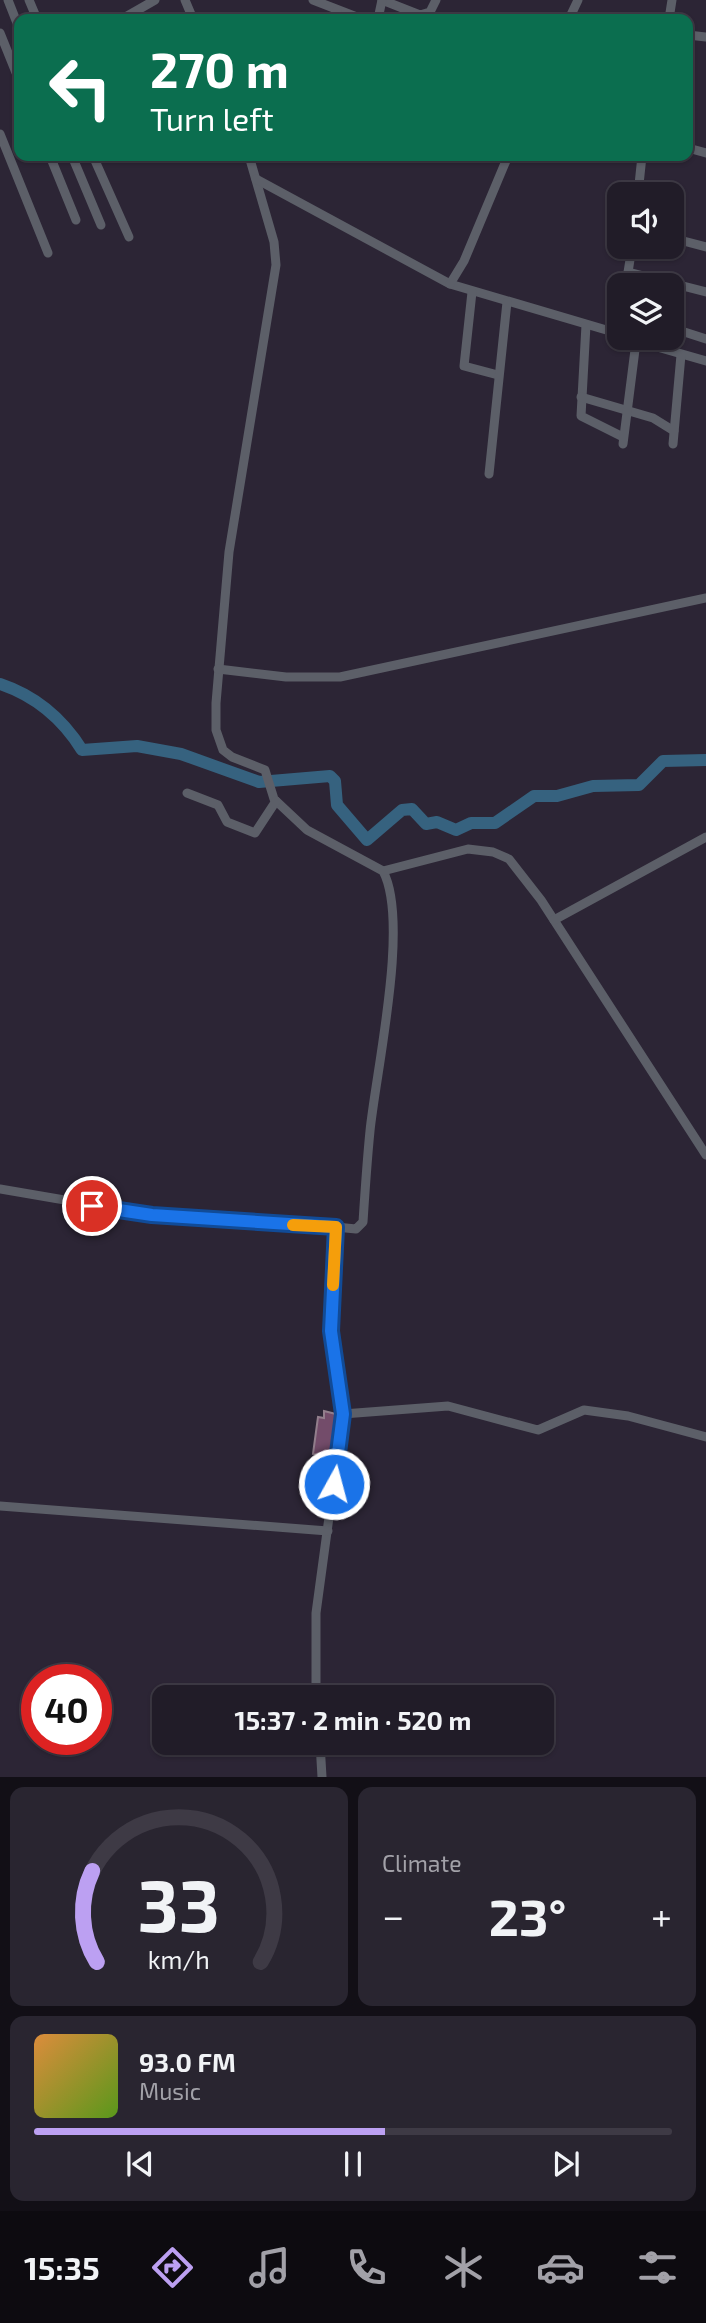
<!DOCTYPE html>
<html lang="en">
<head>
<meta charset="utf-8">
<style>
	body { margin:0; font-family:"Exo 2",sans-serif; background:#292530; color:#f1f3f6; height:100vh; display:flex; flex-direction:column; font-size:26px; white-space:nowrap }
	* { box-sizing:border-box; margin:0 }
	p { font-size:23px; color:#a2a1a8 }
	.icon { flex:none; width:38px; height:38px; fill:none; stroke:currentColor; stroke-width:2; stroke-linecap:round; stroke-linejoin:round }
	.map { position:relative; height:1777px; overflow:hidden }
	.sheet { display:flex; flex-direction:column; gap:10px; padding:10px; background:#120f16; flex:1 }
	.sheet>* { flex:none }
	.banner { position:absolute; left:14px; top:14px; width:679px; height:147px; border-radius:14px; box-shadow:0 2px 5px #0004,0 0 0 2px #3e3a45; background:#0b6e4f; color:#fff; overflow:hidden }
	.buttons { position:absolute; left:607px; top:182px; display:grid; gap:14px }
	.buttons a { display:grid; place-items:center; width:77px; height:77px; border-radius:14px; background:#211c28; box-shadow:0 2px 5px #0004,0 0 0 2px #3e3a45; font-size:35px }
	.speed { position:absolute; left:21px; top:1664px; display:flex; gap:14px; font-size:35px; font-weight:700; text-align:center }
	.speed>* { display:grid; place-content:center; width:91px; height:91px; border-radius:50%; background:#211c28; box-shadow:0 2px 5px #0004,0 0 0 2px #3e3a45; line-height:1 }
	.speed .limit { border:10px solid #d22; background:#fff; color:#111 }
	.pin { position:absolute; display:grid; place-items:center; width:60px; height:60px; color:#fff; margin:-30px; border:4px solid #fff; border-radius:50%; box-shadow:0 2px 7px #0007 }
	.me { position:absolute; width:77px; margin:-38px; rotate:7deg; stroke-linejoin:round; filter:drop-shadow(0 0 5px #0008) }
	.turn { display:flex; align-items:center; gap:24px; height:147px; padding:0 21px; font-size:32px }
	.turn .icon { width:91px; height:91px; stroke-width:2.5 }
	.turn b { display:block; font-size:49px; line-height:60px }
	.big { font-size:52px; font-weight:700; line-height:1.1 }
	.sheet .card { flex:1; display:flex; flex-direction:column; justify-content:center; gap:10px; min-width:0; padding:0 24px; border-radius:14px; background:#292530 }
	.sheet .dial { align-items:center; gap:0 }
	.dial svg { height:182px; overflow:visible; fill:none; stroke:#3e3a45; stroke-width:7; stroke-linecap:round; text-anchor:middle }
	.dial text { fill:#f1f3f6; stroke:none }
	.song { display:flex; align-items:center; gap:21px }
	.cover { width:84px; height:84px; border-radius:10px; background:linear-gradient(135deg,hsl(30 70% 55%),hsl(90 70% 35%)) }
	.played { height:7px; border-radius:4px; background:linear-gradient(90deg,#bca0f2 55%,#3e3a45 55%) }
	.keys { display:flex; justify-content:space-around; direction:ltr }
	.heat { display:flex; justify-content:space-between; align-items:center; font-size:38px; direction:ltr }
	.sheet .tiles { flex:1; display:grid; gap:10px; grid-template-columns:1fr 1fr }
	.card:last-child { grid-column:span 2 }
	.trip { position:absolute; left:152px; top:1685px; width:402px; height:70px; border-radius:14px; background:#211c28; box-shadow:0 2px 5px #0004,0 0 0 2px #3e3a45; font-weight:700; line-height:70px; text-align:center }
	.tab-bar { display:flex; height:112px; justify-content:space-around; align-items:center; background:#0d0b10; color:#a2a1a8 }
	.tab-bar .icon { width:49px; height:49px }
	.tab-bar .active { color:#bca0f2 }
	.tab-bar b { font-size:32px; color:#f1f3f6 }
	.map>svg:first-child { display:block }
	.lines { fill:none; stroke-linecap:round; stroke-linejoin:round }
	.river { stroke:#36627f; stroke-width:12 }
	.building { fill:#734c6a; stroke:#927e8c; stroke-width:2 }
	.minor { stroke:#5c5f68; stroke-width:9 }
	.route-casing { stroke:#114b97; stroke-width:18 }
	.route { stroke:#1a73e8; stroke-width:12 }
	.slow { stroke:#f59e0b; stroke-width:12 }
</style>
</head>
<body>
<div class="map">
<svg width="706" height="1777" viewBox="0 0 706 1777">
	<rect width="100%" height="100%" fill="#2c2535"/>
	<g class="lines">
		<path class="river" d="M0 684C36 696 62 718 82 750L137 746 181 754 259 782 330 776 335 781 337 805 367 840 402 810 412 809 426 824 437 822 456 830 471 823H495L534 796H557L593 786 639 785 663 761 706 760"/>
	</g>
	<polygon class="building" points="324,1411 336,1414 330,1456 313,1454 318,1417 324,1418"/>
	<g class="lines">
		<g class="minor">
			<polyline points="8,0 19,28"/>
			<polyline points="29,0 37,19"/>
			<polyline points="185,0 193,19"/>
			<polyline points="313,0 362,19"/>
			<polyline points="382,0 420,15 430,12 436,0"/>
			<polyline points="122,19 155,0"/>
			<polyline points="332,19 337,10"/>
			<polyline points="378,19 382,0"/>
			<polyline points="569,19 578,0"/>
			<polyline points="669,19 672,0"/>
			<polyline points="0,33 19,80"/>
			<polyline points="688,35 706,37"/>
			<polyline points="0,134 48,253"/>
			<polyline points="688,148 706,153"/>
			<polyline points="50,156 76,220"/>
			<polyline points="72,156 101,225"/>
			<polyline points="93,156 129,237"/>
			<path d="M249 156 274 242 276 265 229 552 216 703V730L223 750 232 757 265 770 274 799 307 830 383 871C410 922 376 1071 370 1131 367 1161 365 1191 363 1222L356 1229 336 1227 331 1331 343 1414 316 1613V1698"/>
			<polyline points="256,179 450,284 620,334"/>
			<polyline points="638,194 642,156"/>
			<polyline points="672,238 706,247"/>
			<polyline points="628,272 706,292"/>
			<polyline points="450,284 464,261 508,156"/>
			<polyline points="626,285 632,247"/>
			<polyline points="472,292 464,366 498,375"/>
			<polyline points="586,325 581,416 623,437"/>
			<polyline points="672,328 706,339"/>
			<polyline points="626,338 706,361"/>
			<polyline points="581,397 653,418 674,431"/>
			<polyline points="623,444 636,342"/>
			<polyline points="673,444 681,355"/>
			<polyline points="489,474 507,302"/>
			<polyline points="218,669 286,677 340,677 706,598"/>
			<polyline points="187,793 218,805 227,822 255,833 276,801"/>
			<polyline points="383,871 468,849 493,852 509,859 541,900 706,1155"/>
			<polyline points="554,920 706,837"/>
			<polyline points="0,1189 152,1215 336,1227"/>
			<polyline points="343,1414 448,1406 538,1430 584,1410 628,1416 706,1437"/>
			<polyline points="0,1506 328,1531"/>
			<polyline points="320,1743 322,1777"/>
		</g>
	</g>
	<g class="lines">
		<g class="route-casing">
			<polyline id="route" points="92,1206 152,1215 336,1227 331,1331 343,1414 334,1484"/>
		</g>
		<use href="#route" class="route"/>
		<polyline class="slow" points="293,1225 336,1227 333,1285"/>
	</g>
</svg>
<div class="buttons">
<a><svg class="icon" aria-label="sound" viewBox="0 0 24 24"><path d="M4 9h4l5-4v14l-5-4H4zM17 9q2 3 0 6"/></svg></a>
<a><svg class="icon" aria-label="layers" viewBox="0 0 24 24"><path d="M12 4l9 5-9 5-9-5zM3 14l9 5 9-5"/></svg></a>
</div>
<div class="speed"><div class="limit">40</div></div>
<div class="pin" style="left:92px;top:1206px;background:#d93025"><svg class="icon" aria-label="arrive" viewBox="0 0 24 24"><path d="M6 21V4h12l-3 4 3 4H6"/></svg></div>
<svg class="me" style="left:334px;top:1484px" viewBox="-20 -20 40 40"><circle r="17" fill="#1a73e8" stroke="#fff" stroke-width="3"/><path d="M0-11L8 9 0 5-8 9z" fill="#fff"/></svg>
<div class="trip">15:37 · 2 min · 520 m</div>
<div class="banner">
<div class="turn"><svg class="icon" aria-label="left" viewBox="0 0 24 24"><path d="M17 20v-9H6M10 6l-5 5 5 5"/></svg><div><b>270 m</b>Turn left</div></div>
</div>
</div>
<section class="sheet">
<div class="tiles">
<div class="card dial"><svg viewBox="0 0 100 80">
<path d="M14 69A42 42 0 1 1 86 69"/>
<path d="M14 69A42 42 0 0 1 12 29" stroke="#bca0f2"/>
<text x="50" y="56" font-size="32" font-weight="700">33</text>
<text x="50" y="72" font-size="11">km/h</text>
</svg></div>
<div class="card"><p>Climate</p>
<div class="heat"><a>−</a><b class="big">23°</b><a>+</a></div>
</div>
<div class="card">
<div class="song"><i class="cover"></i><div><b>93.0 FM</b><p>Music</p></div></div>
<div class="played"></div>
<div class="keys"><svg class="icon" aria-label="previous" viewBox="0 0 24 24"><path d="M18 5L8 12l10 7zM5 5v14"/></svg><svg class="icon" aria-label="pause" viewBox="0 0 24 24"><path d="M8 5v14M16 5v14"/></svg><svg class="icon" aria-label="next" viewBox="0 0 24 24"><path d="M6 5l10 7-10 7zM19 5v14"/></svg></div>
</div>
</div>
</section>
<nav class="tab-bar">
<b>15:35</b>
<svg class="icon active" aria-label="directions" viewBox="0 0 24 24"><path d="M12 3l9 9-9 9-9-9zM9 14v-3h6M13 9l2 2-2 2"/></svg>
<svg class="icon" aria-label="music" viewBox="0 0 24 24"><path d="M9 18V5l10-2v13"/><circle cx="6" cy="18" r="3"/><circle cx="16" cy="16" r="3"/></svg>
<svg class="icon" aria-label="phone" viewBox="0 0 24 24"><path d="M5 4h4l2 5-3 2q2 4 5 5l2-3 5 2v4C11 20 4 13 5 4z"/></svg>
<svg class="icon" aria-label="climate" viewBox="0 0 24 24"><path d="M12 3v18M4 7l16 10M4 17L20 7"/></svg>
<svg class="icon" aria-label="car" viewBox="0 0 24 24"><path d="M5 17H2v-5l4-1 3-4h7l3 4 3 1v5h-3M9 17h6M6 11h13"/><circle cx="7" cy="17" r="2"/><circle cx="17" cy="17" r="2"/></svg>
<svg class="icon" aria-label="filters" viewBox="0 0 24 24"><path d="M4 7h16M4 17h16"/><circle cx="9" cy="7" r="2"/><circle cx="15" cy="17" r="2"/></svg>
</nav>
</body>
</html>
